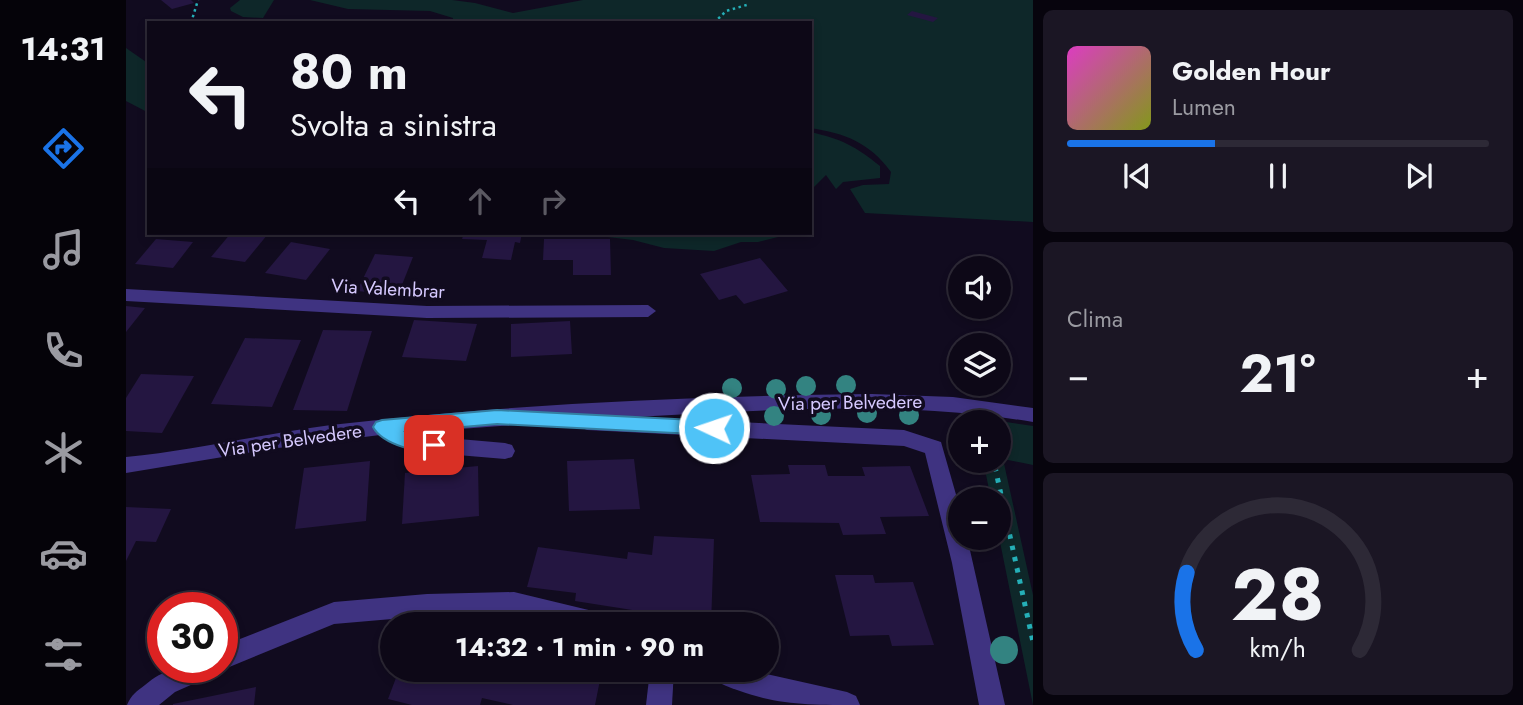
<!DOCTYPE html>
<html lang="it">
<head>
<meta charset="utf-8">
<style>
	body { margin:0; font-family:Jost,sans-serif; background:#1b1624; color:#f1f3f6; height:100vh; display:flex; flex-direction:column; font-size:26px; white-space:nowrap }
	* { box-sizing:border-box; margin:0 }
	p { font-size:23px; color:#9a9aa1 }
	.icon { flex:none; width:38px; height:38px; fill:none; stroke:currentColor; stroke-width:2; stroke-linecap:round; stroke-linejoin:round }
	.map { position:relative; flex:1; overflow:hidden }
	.drawer { display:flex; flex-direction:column; gap:10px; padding:10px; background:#07040d; width:490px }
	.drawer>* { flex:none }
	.banner { position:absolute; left:21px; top:21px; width:665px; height:214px; border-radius:0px; box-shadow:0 4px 10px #0003,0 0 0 2px #2d2936; background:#0d0817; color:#f1f3f6; overflow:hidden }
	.tools { position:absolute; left:822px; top:256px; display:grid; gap:14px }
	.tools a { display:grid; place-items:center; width:63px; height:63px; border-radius:50%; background:#0d0817; box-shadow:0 4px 10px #0003,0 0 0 2px #2d2936; font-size:35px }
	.speed { position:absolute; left:21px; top:592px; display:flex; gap:14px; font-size:35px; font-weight:700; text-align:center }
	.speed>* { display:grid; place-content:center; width:91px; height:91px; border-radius:50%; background:#0d0817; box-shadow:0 4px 10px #0003,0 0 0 2px #2d2936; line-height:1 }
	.speed .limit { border:10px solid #d22; background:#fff; color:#111 }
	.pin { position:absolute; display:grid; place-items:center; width:60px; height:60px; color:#fff; margin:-30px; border-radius:14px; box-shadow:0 4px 10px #0006 }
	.me { position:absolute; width:77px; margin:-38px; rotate:273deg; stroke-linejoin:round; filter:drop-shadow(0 0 5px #0008) }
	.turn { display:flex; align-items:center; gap:24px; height:147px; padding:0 28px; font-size:32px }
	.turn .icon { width:91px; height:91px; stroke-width:2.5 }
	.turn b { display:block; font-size:49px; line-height:60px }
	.lanes { display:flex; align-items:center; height:66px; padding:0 28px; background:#0003; justify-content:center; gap:35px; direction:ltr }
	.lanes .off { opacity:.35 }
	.big { font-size:52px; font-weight:700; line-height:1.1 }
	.drawer .tile { flex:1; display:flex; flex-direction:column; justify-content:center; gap:10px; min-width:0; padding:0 24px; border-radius:10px; background:#1b1624 }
	.drawer .dial { align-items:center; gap:0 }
	.dial svg { height:182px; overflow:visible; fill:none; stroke:#2d2936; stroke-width:7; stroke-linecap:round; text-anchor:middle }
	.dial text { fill:#f1f3f6; stroke:none }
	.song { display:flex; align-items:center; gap:21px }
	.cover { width:84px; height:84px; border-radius:10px; background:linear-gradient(135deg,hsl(310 70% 55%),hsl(70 70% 35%)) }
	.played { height:7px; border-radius:4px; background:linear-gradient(90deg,#1a73e8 35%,#2d2936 35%) }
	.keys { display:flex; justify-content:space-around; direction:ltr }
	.heat { display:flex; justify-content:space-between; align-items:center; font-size:38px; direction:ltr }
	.trip { position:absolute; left:254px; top:612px; width:399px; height:70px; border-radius:35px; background:#0d0817; box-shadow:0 4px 10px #0003,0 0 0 2px #2d2936; font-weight:700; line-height:70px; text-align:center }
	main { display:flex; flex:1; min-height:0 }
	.menu { display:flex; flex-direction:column; width:126px; justify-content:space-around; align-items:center; background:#050309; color:#9a9aa1 }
	.menu .icon { width:49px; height:49px }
	.menu .current { color:#1a73e8 }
	.menu b { font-size:32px; color:#f1f3f6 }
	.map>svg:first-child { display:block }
	.green { fill:#0e2729 }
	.building { fill:#241641 }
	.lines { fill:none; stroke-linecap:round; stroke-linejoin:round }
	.path-far1 { stroke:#25afb7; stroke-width:2.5; stroke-dasharray:2.5 3.5; stroke-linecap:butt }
	.path { stroke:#25afb7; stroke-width:5; stroke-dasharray:4.5 7; stroke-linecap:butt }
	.minor { fill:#3f3381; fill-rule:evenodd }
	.tree { fill:#338381 }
	.route { fill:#4fc3f7; stroke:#337fa1; stroke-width:2 }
	.labels { text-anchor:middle; stroke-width:7; stroke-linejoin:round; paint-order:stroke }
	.street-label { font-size:19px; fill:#d6c9ff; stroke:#110b1f }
</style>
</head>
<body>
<main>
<nav class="menu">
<b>14:31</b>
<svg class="icon current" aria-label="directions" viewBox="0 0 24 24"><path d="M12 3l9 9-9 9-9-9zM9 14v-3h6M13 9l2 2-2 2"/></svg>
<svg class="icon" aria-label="music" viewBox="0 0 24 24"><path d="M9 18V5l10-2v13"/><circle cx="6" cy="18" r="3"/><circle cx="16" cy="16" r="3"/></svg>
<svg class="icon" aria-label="phone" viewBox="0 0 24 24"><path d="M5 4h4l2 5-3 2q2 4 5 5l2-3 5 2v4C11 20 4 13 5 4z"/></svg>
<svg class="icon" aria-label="climate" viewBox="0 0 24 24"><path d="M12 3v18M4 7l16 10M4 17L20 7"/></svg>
<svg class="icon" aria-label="car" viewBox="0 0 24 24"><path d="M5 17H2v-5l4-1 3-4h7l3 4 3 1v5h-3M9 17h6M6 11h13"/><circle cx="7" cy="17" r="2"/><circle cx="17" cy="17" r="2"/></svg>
<svg class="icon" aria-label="filters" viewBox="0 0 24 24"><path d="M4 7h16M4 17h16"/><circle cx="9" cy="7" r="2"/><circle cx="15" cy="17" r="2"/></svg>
</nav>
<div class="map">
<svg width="907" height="705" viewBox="0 0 907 705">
	<rect width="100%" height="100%" fill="#110b1f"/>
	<g class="green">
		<polygon points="114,0 148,0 137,18 117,17 105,11 104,8"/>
		<path d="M184 0H326L349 3 387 13 457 0H907V222L739 213 724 189 737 185 763 184 765 172C744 143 719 133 684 128V23H326L327 18 304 11 222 9Z"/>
		<polygon points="0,48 23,64 23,113 0,101"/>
		<path d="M684 132C716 139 729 146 754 166V178L717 182 710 189 700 175 684 191Z"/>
		<polygon points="448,233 656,233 652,237 632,242 615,242 588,251 538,248 507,240"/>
		<polygon points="846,417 907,426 907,465 877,459 907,595 907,705 873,537 873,499 865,499 857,460 873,460 873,422 847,422"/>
	</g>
	<g class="building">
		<polygon points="35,0 65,0 68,3 46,9"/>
		<polygon points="786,11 812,18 807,22 781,15"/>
		<polygon points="105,233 135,233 142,234 119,262 85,257"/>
		<polygon points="338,233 396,233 394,243 389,242 385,260 356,258 361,240 336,239"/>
		<polygon points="30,239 67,242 47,268 9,264"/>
		<polygon points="418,239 484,239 485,275 447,275 447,260 417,260"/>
		<polygon points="165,242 204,249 180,280 139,273"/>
		<polygon points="249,254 287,257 272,295 231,291"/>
		<polygon points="634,258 662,291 618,304 610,295 593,300 574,274"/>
		<polygon points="0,306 19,308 0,332"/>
		<polygon points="288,320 351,324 340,361 276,357"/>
		<polygon points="444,321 446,354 385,357 385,324"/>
		<polygon points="197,330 246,331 221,411 167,410"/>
		<polygon points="119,338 175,340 146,407 85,404"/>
		<polygon points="15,374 68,376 36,433 0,431 0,398"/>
		<polygon points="508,459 514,509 443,511 441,461"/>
		<polygon points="244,461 240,521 169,529 178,468"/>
		<polygon points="662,465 699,465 702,476 739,476 736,467 784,466 803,516 754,517 760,534 717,535 713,523 634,522 625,475 664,474"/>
		<polygon points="352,466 353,516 276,524 279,473"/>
		<polygon points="0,507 45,509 30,542 10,541 0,561"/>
		<polygon points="528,536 588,539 585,625 536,625 538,615 449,601 450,593 401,587 412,547 501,559 502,552 526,555"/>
		<polygon points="709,575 747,575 749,583 787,582 808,645 766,646 763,635 724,636"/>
		<polygon points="273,670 476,670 469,705 387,705 356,698 354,705 286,705 262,699"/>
		<polygon points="130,687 128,705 47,705 47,704"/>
	</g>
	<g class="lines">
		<g class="path-far1">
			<polyline points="65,23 72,0"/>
			<polyline points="588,23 600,11 624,4"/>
		</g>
		<polyline class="path" points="869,467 907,642"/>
		<g class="minor">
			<polygon points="0,289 301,306 522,305 530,311 522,317 301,318 0,301"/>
			<path d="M746 394 827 397 907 408V422C775 400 642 410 509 417L778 430 815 442 835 512V537H841L879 705H853L826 563 799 453 778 446 461 430 454 427 453 420 282 433 287 435 379 443 386 445 389 451 386 457 379 459 284 451 254 435 152 448 0 473V457C69 450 136 434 205 425 384 404 566 396 746 394Z"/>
			<path d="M388 592 475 613 483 617 487 625H429L388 614 301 616 208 624 96 670 88 667 85 676 49 692 33 705H1C5 695 11 691 19 685 45 663 64 667 96 667V646L208 602 301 594Z"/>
			<polygon points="524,670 548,670 546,705 520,705"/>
			<path d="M582 670H622L721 692 730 696 734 705C675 705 639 705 585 679Z"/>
		</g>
	</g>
	<g class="tree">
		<circle cx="720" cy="385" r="10"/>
		<circle cx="680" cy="386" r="10"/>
		<circle cx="606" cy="388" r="10"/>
		<circle cx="650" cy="389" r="10"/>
		<circle cx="741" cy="413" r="10"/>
		<circle cx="695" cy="415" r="10"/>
		<circle cx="783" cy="415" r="10"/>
		<circle cx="648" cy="416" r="10"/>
		<circle cx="592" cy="418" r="10"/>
		<circle cx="322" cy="433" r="10"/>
		<circle cx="878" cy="650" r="14"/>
	</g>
	<path class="route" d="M371 410 588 421 594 423 597 428 594 433 588 435 371 424 280 432 287 436 314 440 317 445 314 450C296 456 256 444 247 427L250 422 256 420Z"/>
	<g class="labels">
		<g class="street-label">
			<text transform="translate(262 288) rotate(3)" y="7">Via Valembrar</text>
			<text transform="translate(724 402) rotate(-1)" y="7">Via per Belvedere</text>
			<text transform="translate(164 440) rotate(-8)" y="7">Via per Belvedere</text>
		</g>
	</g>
</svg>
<div class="tools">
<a><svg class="icon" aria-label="sound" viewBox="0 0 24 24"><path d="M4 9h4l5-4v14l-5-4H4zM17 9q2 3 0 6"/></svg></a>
<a><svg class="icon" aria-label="layers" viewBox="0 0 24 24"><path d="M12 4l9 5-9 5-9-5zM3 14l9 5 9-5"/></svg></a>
<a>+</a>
<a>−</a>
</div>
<div class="speed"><div class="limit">30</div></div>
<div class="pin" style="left:308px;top:445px;background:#d93025"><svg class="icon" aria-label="arrive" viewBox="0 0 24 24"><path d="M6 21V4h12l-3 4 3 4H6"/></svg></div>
<svg class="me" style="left:588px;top:428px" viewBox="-20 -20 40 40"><circle r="17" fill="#4fc3f7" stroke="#fff" stroke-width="3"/><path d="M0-11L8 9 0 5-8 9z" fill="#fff"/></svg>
<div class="trip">14:32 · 1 min · 90 m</div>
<div class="banner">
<div class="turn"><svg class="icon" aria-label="left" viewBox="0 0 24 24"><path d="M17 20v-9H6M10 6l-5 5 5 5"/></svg><div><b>80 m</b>Svolta a sinistra</div></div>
<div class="lanes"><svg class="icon" aria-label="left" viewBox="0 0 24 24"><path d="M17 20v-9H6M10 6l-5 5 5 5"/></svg><svg class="icon off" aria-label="ahead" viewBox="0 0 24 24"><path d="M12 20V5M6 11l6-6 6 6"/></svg><svg class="icon off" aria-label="right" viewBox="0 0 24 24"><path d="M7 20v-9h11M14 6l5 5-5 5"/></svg></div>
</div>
</div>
<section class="drawer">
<div class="tile">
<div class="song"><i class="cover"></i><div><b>Golden Hour</b><p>Lumen</p></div></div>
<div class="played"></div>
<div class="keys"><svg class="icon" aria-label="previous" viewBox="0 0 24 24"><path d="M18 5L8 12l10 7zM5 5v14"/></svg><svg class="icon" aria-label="pause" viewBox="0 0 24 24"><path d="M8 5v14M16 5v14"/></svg><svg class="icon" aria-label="next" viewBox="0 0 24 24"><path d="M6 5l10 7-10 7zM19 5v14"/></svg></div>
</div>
<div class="tile"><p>Clima</p>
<div class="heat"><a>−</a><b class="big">21°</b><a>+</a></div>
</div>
<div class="tile dial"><svg viewBox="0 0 100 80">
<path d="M14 69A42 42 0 1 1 86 69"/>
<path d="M14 69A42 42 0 0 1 10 35" stroke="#1a73e8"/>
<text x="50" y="56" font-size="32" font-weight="700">28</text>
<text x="50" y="72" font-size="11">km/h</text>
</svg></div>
</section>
</main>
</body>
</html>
